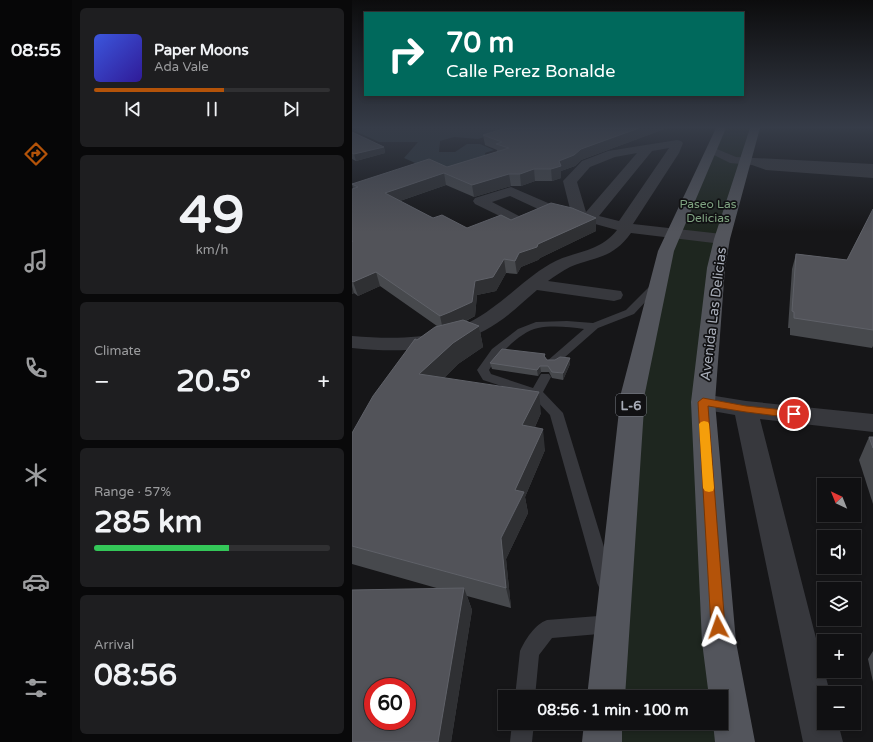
<!DOCTYPE html>
<html lang="en">
<head>
<meta charset="utf-8">
<style>
	body { margin:0; font-family:"Varela Round",sans-serif; background:#1e1e20; color:#f1f3f6; height:100vh; display:flex; flex-direction:column; font-size:15px; white-space:nowrap }
	* { box-sizing:border-box; margin:0 }
	p { font-size:13px; color:#9c9d9f }
	.icon { flex:none; width:22px; height:22px; fill:none; stroke:currentColor; stroke-width:2; stroke-linecap:round; stroke-linejoin:round }
	.map { position:relative; flex:1; overflow:hidden }
	.details { display:flex; flex-direction:column; gap:8px; padding:8px; background:#09090a; width:280px }
	.details>* { flex:none }
	.banner { position:absolute; left:12px; top:12px; width:380px; height:84px; border-radius:0px; box-shadow:0 2px 6px #0003,0 0 0 1px #303032; background:#00695c; color:#fff; overflow:hidden }
	.needle { width:26px; rotate:317deg }
	.controls { position:absolute; left:465px; top:478px; display:grid; gap:8px }
	.controls a { display:grid; place-items:center; width:44px; height:44px; border-radius:0px; background:#101012; box-shadow:0 2px 6px #0003,0 0 0 1px #303032; font-size:20px }
	.speed { position:absolute; left:12px; top:678px; display:flex; gap:8px; font-size:20px; font-weight:700; text-align:center }
	.speed>* { display:grid; place-content:center; width:52px; height:52px; border-radius:50%; background:#101012; box-shadow:0 2px 6px #0003,0 0 0 1px #303032; line-height:1 }
	.speed .limit { border:6px solid #d22; background:#fff; color:#111 }
	.pin { position:absolute; display:grid; place-items:center; width:34px; height:34px; color:#fff; margin:-17px; border:2px solid #fff; border-radius:50%; box-shadow:0 1px 4px #0007 }
	.me { position:absolute; width:44px; margin:-22px; rotate:356deg; stroke-linejoin:round; filter:drop-shadow(0 0 3px #0008) }
	.turn { display:flex; align-items:center; gap:14px; height:84px; padding:0 16px; font-size:18px }
	.turn .icon { width:52px; height:52px; stroke-width:2.5 }
	.turn b { display:block; font-size:28px; line-height:34px }
	.big { font-size:30px; font-weight:700; line-height:1.1 }
	.details .tile { flex:1; display:flex; flex-direction:column; justify-content:center; gap:6px; min-width:0; padding:0 14px; border-radius:6px; background:#1e1e20 }
	.details .dial { align-items:center; gap:0 }
	.dial b { font-size:52px; line-height:1 }
	.song { display:flex; align-items:center; gap:12px }
	.cover { width:48px; height:48px; border-radius:6px; background:linear-gradient(135deg,hsl(230 70% 55%),hsl(250 70% 35%)) }
	.played { height:4px; border-radius:2px; background:linear-gradient(90deg,#b45309 55%,#303032 55%) }
	.keys { display:flex; justify-content:space-around; direction:ltr }
	.heat { display:flex; justify-content:space-between; align-items:center; font-size:22px; direction:ltr }
	.charge { height:6px; border-radius:3px; background:linear-gradient(90deg,#34c759 57%,#303032 0) }
	.trip { position:absolute; left:146px; top:690px; width:230px; height:40px; border-radius:0px; background:#101012; box-shadow:0 2px 6px #0003,0 0 0 1px #303032; font-weight:700; line-height:40px; text-align:center }
	main { display:flex; flex:1; min-height:0 }
	.dock { display:flex; flex-direction:column; width:72px; justify-content:space-around; align-items:center; background:#060607; color:#9c9d9f }
	.dock .icon { width:28px; height:28px }
	.dock .selected { color:#b45309 }
	.dock b { font-size:18px; color:#f1f3f6 }
	.map>svg:first-child { display:block }
	.green { fill:#1e261f }
	.water { fill:#2c353c }
	.lines { fill:none; stroke-linecap:round; stroke-linejoin:round }
	.lane { fill:#37383d; fill-rule:evenodd }
	.street { fill:#37383d; fill-rule:evenodd }
	.primary { fill:#53555c; fill-rule:evenodd }
	.wall { fill:#47494d }
	.shaded-wall { fill:#2f3033 }
	.building { fill:#525359; stroke:#5f6168; fill-rule:evenodd }
	.route { fill:#b45309; stroke:#753606 }
	.slow { fill:#f59e0b }
	.labels { text-anchor:middle; stroke-width:3.5; stroke-linejoin:round; paint-order:stroke }
	.far-park-label { font-size:12px; fill:#7fa381; stroke:#111113 }
	.shield { fill:#111113; stroke:#7b7e86; stroke-width:1 }
	.shield-label { font-size:13px; font-weight:bold; fill:#a8adb8 }
	.street-label { font-size:14px; fill:#a8adb8; stroke:#111113 }
</style>
</head>
<body>
<main>
<nav class="dock">
<b>08:55</b>
<svg class="icon selected" aria-label="directions" viewBox="0 0 24 24"><path d="M12 3l9 9-9 9-9-9zM9 14v-3h6M13 9l2 2-2 2"/></svg>
<svg class="icon" aria-label="music" viewBox="0 0 24 24"><path d="M9 18V5l10-2v13"/><circle cx="6" cy="18" r="3"/><circle cx="16" cy="16" r="3"/></svg>
<svg class="icon" aria-label="phone" viewBox="0 0 24 24"><path d="M5 4h4l2 5-3 2q2 4 5 5l2-3 5 2v4C11 20 4 13 5 4z"/></svg>
<svg class="icon" aria-label="climate" viewBox="0 0 24 24"><path d="M12 3v18M4 7l16 10M4 17L20 7"/></svg>
<svg class="icon" aria-label="car" viewBox="0 0 24 24"><path d="M5 17H2v-5l4-1 3-4h7l3 4 3 1v5h-3M9 17h6M6 11h13"/><circle cx="7" cy="17" r="2"/><circle cx="17" cy="17" r="2"/></svg>
<svg class="icon" aria-label="filters" viewBox="0 0 24 24"><path d="M4 7h16M4 17h16"/><circle cx="9" cy="7" r="2"/><circle cx="15" cy="17" r="2"/></svg>
</nav>
<section class="details">
<div class="tile">
<div class="song"><i class="cover"></i><div><b>Paper Moons</b><p>Ada Vale</p></div></div>
<div class="played"></div>
<div class="keys"><svg class="icon" aria-label="previous" viewBox="0 0 24 24"><path d="M18 5L8 12l10 7zM5 5v14"/></svg><svg class="icon" aria-label="pause" viewBox="0 0 24 24"><path d="M8 5v14M16 5v14"/></svg><svg class="icon" aria-label="next" viewBox="0 0 24 24"><path d="M6 5l10 7-10 7zM19 5v14"/></svg></div>
</div>
<div class="tile dial"><b>49</b><p>km/h</p></div>
<div class="tile"><p>Climate</p>
<div class="heat"><a>−</a><b class="big">20.5°</b><a>+</a></div>
</div>
<div class="tile"><p>Range · 57%</p><b class="big">285 km</b><div class="charge"></div></div>
<div class="tile"><p>Arrival</p><b class="big">08:56</b></div>
</section>
<div class="map">
<svg width="521" height="742" viewBox="0 0 521 742">
	<rect width="100%" height="100%" fill="#161618"/>
	<polygon class="green" points="369,128 403,128 376,221 351,402 383,742 250,742 251,723 369,723 369,697 254,697 281,393 314,251"/>
	<polygon class="water" points="6,128 162,128 126,139 102,137 88,141 87,152 103,152 115,144 128,144 142,150 133,153 136,166 97,178 52,158 66,142 27,142 3,131"/>
	<g class="lines">
		<g class="lane">
			<path d="M306 280 311 283 309 285 282 314 246 328 204 365H196L194 362 232 329C218 327 200 325 186 328 167 332 147 355 137 370L139 374 181 388 189 374H197L199 377 191 392 211 413 263 583 260 589 254 591 248 589 245 583 198 415 180 396 131 380 125 370 140 349 166 329 184 322 215 321 241 323 274 310 303 281Z"/>
			<path d="M259 615 266 618 268 624 266 630 259 633 200 638 187 655 183 697H163L168 651C173 640 183 624 195 620Z"/>
			<polygon points="160,723 182,723 180,742 158,742"/>
		</g>
		<g class="street">
			<path d="M325 140 329 141 331 143 327 153 281 224 370 234 376 236 378 239 376 242 370 244 279 233C260 259 245 256 218 267 210 271 203 276 196 281L269 291 271 295 269 299 262 301 185 290C172 301 159 314 145 323 102 352 50 353 0 348V336C50 340 99 340 140 308 160 294 177 276 198 264 222 250 246 254 265 230L225 219 196 214 194 216 166 225 123 204 121 201 123 198 159 187 203 206 218 209 211 181 230 161 256 151ZM317 148 267 221 247 216 300 151ZM285 153 234 212 225 182 238 167 263 157ZM158 196 186 209 167 216 140 202Z"/>
			<polygon points="360,147 384,157 521,164 521,178 414,170 400,165 378,163 356,152 354,150 356,148"/>
			<polygon points="351,394 394,401 521,414 521,432 408,419 478,693 472,693 472,723 486,723 491,742 451,742 383,415 343,408 339,402 343,396"/>
		</g>
		<g class="primary">
			<polygon points="364,128 374,128 322,251 293,393 273,697 235,697 269,393 306,251"/>
			<polygon points="398,128 408,128 378,239 373,268 363,402 384,642 403,742 363,742 361,723 369,723 369,697 357,697 350,642 339,402 355,268 362,239"/>
			<polygon points="232,723 270,723 270,742 230,742"/>
		</g>
	</g>
	<g class="wall">
		<polygon points="154,128 315,128 229,160 223,166 209,171 209,178 200,181 183,181 169,186 159,186 122,197 94,185 48,201 81,218 115,228 159,220 244,218 244,231 188,258 186,260 169,267 165,274 154,273 144,291 125,295 123,316 114,321 127,326 131,347 106,364 92,378 189,413 183,427 193,450 173,497 176,513 154,559 159,608 115,596 120,610 99,742 0,742 88,589 0,564 0,433 65,340 85,326 28,286 6,296 2,293 0,294 0,189 1,189 0,184 95,167 145,152 145,150 133,145 131,135"/>
		<polygon points="0,132 32,147 33,153 4,161 0,159"/>
		<polygon points="521,209 521,346 520,348 438,335 438,328 436,328 440,269 444,254 495,260"/>
		<polygon points="193,354 193,357 195,360 203,360 218,358 218,364 211,380 200,378 197,372 189,372 186,376 140,369 138,363"/>
		<polygon points="517,437 521,437 521,504 507,460"/>
		<polygon points="521,651 521,682 516,659"/>
	</g>
	<g class="shaded-wall">
		<polygon points="287,128 315,128 229,160 223,166 209,171 209,178 200,181 199,169 207,161 229,149"/>
		<polygon points="32,147 33,153 4,161 2,154"/>
		<polygon points="182,169 183,181 169,186 168,174"/>
		<polygon points="92,173 94,185 36,205 33,193"/>
		<polygon points="157,174 159,186 122,197 120,185"/>
		<polygon points="244,218 244,231 188,258 186,260 169,267 165,274 163,261 167,253"/>
		<polygon points="152,259 154,273 144,291 125,295 123,316 101,327 91,330 88,316 123,281"/>
		<polygon points="24,272 28,286 6,296 1,282"/>
		<polygon points="0,286 2,293 0,294"/>
		<polygon points="127,326 131,347 106,364 74,395 67,374 101,343"/>
		<polygon points="218,358 218,364 211,380 211,373"/>
		<polygon points="188,366 189,372 186,376 185,370"/>
		<polygon points="187,392 189,413 174,447 170,425"/>
		<polygon points="191,429 193,450 173,497 176,513 154,559 159,608 154,588 149,538 163,490"/>
		<polygon points="112,588 120,610 99,742 86,742"/>
	</g>
	<g class="building">
		<polygon points="154,128 287,128 229,149 222,155 207,161 209,166 199,169 182,169 168,174 157,174 120,185 92,173 33,193 81,218 90,215 115,228 149,215 159,220 199,203 220,208 244,218 186,244 185,247 167,253 163,261 152,259 141,277 123,281 120,302 98,312 88,316 24,272 1,282 0,281 0,242 1,241 0,241 0,189 6,187 0,184 77,159 95,167 157,148 144,144 150,142 131,135"/>
		<polygon points="0,132 32,147 2,154 0,153"/>
		<polygon points="521,209 521,330 442,318 442,312 440,311 444,254 495,260"/>
		<polygon points="111,320 127,326 101,343 67,374 187,392 170,425 191,429 163,490 172,492 149,538 154,588 0,546 0,433 21,396 63,339 65,340 83,327"/>
		<polygon points="150,349 193,354 192,356 195,360 203,360 208,357 218,358 211,373 200,372 196,366 188,366 185,370 138,363"/>
		<polygon points="517,437 521,437 521,448"/>
		<path d="M112 588 86 742H0V590ZM21 687H55V721H21Z"/>
	</g>
	<linearGradient id="sky" x2="0" y2="1"><stop stop-color="#0c0c0d"/><stop offset="0.55" stop-color="#363c48"/><stop offset="1" stop-color="#363c48" stop-opacity="0"/></linearGradient>
	<rect width="521" height="232" fill="url(#sky)"/>
	<polygon class="route" points="351,398 394,406 442,411 447,414 442,418 394,412 356,406 373,627 371,632 366,634 361,632 359,627 346,402"/>
	<polygon class="slow" points="352,421 356,422 357,424 362,488 361,491 357,492 353,491 351,488 347,424 349,422"/>
	<g class="labels">
		<g class="far-park-label">
			<text x="356" y="208">Paseo Las<tspan x="356" dy="14">Delicias</tspan></text>
		</g>
		<rect class="shield" x="264" y="394" width="30" height="22" rx="3"/>
		<g class="shield-label">
			<text x="279" y="410">L-6</text>
		</g>
		<g class="street-label">
			<text transform="translate(361 314) rotate(-83)" y="5">Avenida Las Delicias</text>
		</g>
	</g>
</svg>
<div class="controls">
<a><svg class="needle" viewBox="-14 -14 28 28"><path d="M0-13l5 13h-10z" fill="#e53935"/><path d="M0 13l5-13h-10z" fill="#9c9d9f"/></svg></a>
<a><svg class="icon" aria-label="sound" viewBox="0 0 24 24"><path d="M4 9h4l5-4v14l-5-4H4zM17 9q2 3 0 6"/></svg></a>
<a><svg class="icon" aria-label="layers" viewBox="0 0 24 24"><path d="M12 4l9 5-9 5-9-5zM3 14l9 5 9-5"/></svg></a>
<a>+</a>
<a>−</a>
</div>
<div class="speed"><div class="limit">60</div></div>
<div class="pin" style="left:442px;top:414px;background:#d93025"><svg class="icon" aria-label="arrive" viewBox="0 0 24 24"><path d="M6 21V4h12l-3 4 3 4H6"/></svg></div>
<svg class="me" style="left:366px;top:627px" viewBox="-20 -20 40 40"><path d="M0-17L14 15 0 8-14 15z" fill="#b45309" stroke="#fff" stroke-width="4"/></svg>
<div class="trip">08:56 · 1 min · 100 m</div>
<div class="banner">
<div class="turn"><svg class="icon" aria-label="right" viewBox="0 0 24 24"><path d="M7 20v-9h11M14 6l5 5-5 5"/></svg><div><b>70 m</b>Calle Perez Bonalde</div></div>
</div>
</div>
</main>
</body>
</html>
